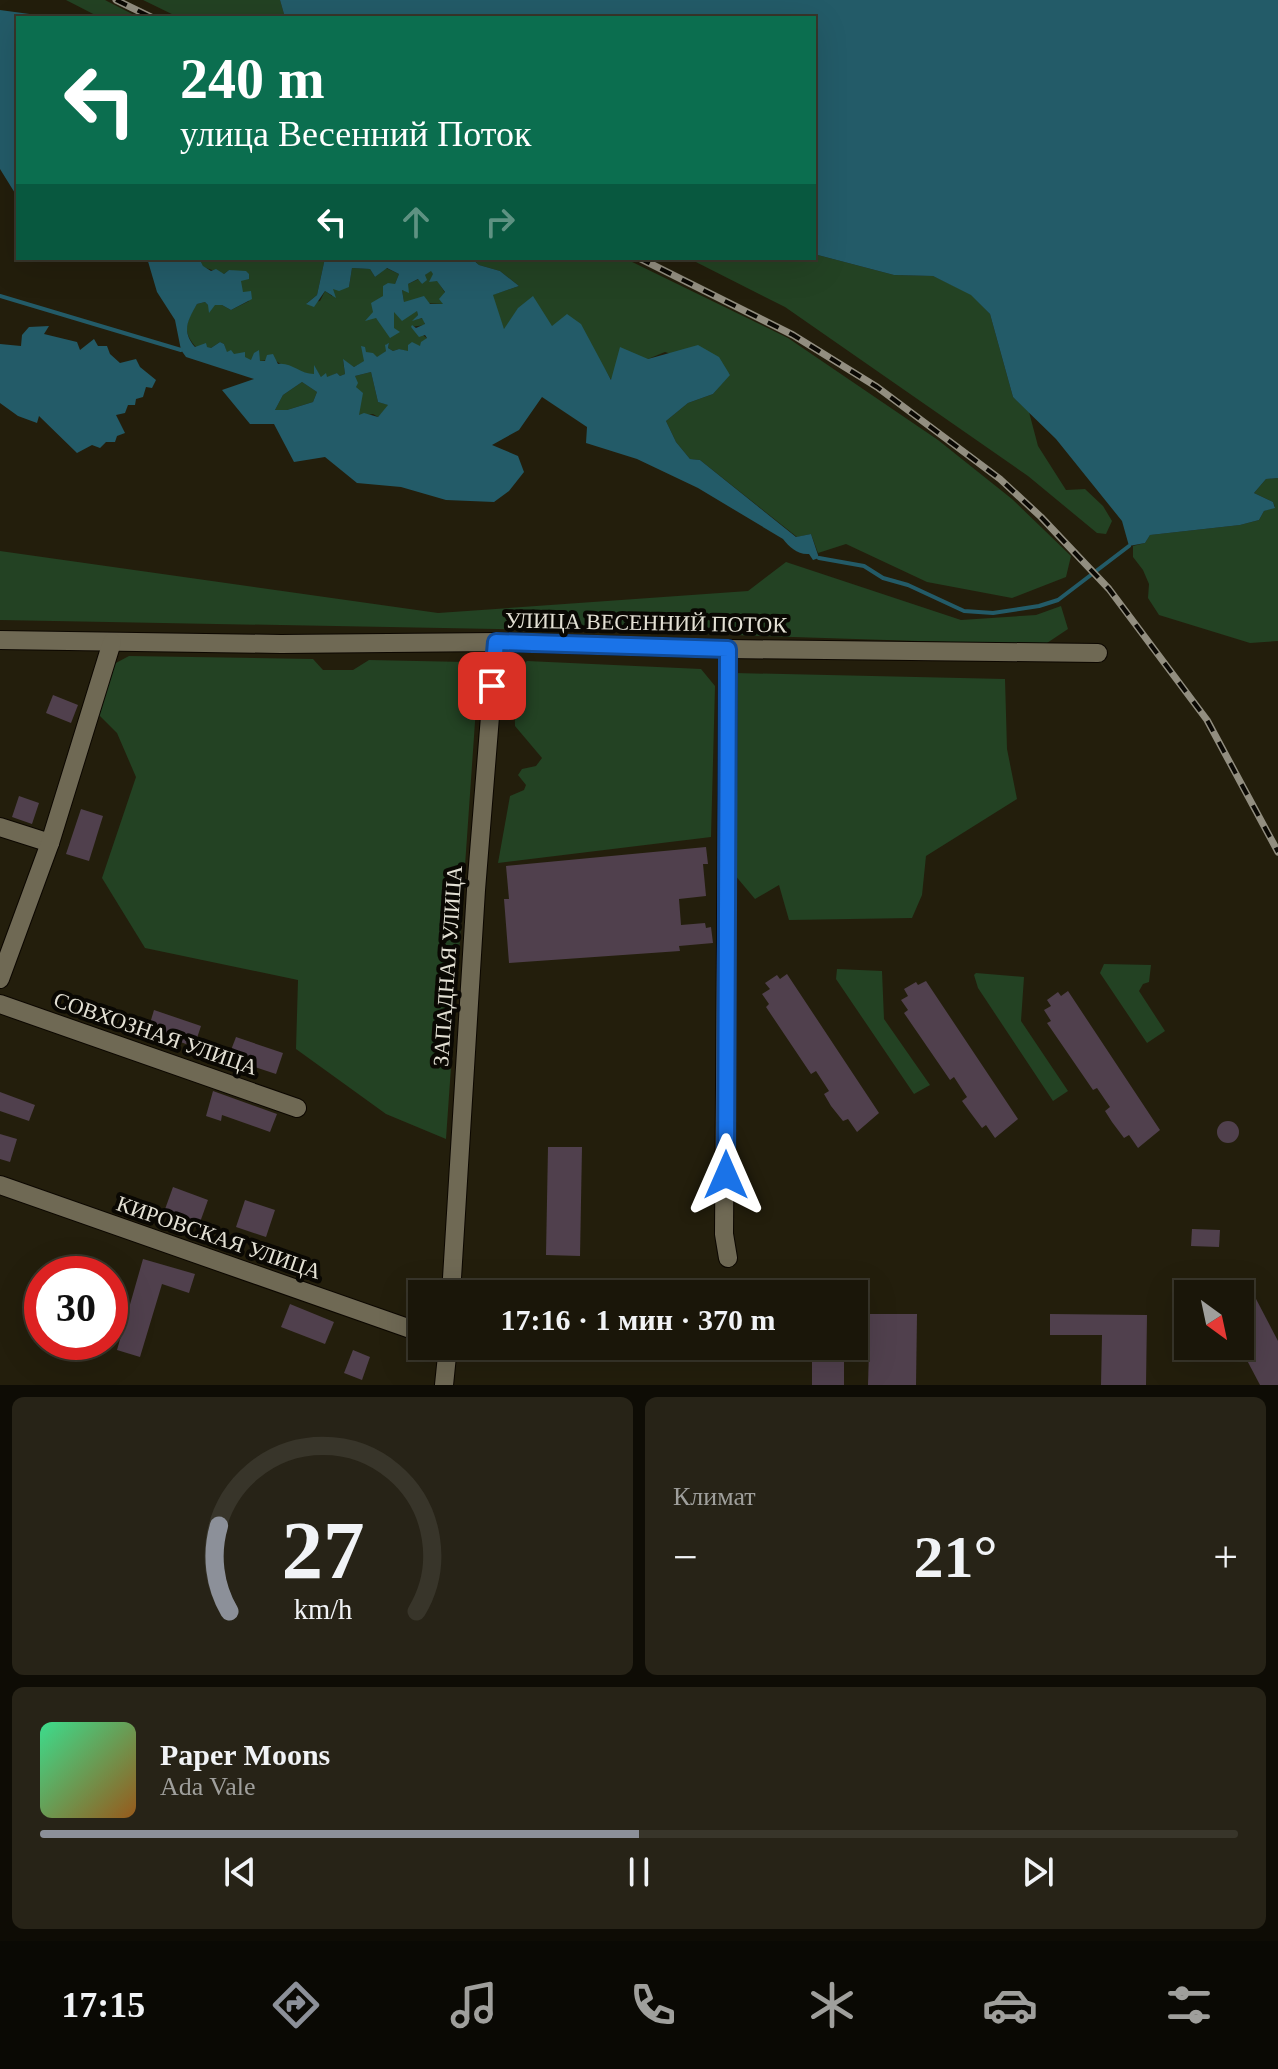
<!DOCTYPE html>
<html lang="ru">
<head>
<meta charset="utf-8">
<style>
	body { margin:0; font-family:"Times New Roman",serif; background:#272317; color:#f1f3f6; height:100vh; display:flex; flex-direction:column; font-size:30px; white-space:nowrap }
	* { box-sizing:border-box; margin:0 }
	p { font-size:26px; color:#9f9f9c }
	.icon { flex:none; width:44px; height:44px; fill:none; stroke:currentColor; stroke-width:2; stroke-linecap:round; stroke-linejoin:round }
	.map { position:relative; height:1385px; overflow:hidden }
	.side { display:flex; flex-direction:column; gap:12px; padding:12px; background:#0e0c05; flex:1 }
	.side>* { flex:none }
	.banner { position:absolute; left:16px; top:16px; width:800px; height:244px; border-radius:0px; box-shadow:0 8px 32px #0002,0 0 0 2px #38352a; background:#0b6e4f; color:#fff; overflow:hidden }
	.needle { width:52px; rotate:147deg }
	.fabs { position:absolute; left:1174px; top:1280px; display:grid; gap:16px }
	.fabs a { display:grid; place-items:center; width:80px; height:80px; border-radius:0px; background:#1a1609; box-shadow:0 8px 32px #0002,0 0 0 2px #38352a; font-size:40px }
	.speed { position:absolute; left:24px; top:1256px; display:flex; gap:16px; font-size:40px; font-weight:700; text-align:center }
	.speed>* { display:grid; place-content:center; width:104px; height:104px; border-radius:50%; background:#1a1609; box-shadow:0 8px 32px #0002,0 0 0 2px #38352a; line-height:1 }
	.speed .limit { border:12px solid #d22; background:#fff; color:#111 }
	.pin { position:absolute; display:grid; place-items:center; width:68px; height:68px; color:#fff; margin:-34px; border-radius:16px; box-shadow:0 4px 12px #0006 }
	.me { position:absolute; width:88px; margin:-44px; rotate:0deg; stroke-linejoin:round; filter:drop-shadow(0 0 6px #0008) }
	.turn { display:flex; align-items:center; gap:28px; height:168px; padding:0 32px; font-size:36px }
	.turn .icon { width:104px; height:104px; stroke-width:2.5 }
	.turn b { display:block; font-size:56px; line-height:68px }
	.lanes { display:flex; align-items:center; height:76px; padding:0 32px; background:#0003; justify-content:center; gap:40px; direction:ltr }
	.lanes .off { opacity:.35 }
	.big { font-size:60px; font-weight:700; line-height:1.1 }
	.side .tile { flex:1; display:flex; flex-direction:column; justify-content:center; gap:12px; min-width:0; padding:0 28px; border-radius:12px; background:#272317 }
	.side .dial { align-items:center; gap:0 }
	.dial svg { height:208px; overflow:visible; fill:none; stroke:#38352a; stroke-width:7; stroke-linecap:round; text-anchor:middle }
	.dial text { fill:#f1f3f6; stroke:none }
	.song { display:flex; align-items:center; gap:24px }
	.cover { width:96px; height:96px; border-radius:12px; background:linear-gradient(135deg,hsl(150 70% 55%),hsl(30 70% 35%)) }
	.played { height:8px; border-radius:4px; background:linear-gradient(90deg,#8c9099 50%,#38352a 50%) }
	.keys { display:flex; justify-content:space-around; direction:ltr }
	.heat { display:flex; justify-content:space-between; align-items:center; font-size:44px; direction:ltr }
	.side .tiles { flex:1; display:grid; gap:12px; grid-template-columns:1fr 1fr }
	.tile:last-child { grid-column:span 2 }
	.trip { position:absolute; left:408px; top:1280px; width:460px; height:80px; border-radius:0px; background:#1a1609; box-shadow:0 8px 32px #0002,0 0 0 2px #38352a; font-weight:700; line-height:80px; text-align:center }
	.menu { display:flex; height:128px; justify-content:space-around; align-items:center; background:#0a0904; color:#9f9f9c }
	.menu .icon { width:56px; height:56px }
	.menu .selected { color:#8c9099 }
	.menu b { font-size:36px; color:#f1f3f6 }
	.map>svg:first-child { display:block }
	.green { fill:#234223 }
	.water { fill:#235b68; fill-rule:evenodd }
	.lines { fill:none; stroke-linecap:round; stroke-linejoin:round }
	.stream { stroke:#235b68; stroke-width:4 }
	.building { fill:#50404d }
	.minor-casing { stroke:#0c0700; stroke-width:20 }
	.minor { stroke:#6f6954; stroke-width:18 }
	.rail-casing { stroke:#928e80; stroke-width:7 }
	.rail { stroke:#0a0803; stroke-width:4; stroke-dasharray:12; stroke-linecap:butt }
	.route-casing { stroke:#114b97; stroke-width:20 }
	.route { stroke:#1a73e8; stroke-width:14 }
	.labels { text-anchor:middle; stroke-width:8; stroke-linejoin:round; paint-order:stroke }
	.street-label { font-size:22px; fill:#e4e1d5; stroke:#0a0803 }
</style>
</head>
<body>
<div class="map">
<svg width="1278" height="1385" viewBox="0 0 1278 1385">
	<rect width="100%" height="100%" fill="#231e0c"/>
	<g class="green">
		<polygon points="66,0 105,0 140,18 101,18"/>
		<polygon points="143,0 280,0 284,14 290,18 180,18"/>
		<polygon points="814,254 894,275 933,276 971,294 990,314 1013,397 1029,412 1038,446 1066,490 1085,489 1103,506 1112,521 1106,534 1097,533 1028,476 785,307 688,258 814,258"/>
		<path d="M206 258H325L317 295 307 303 320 301 325 291 332 296V287H349L352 268 370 269 375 277 386 268 399 274 395 284H391L373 312 376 318 394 329V311L417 310 418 315 414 320 423 318 425 325 411 327 427 338 421 347 409 352 399 349 393 351 388 348 389 344H386V351L377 358 366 357 365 361 354 367 343 360 345 374 340 376 337 373 329 377H321L314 366V375C305 374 280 366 274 359L260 361 258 356 252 361 227 353 224 344 220 342 211 348 196 347C181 331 187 320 197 304L205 302 208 305H222L231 310 249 301 241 289 238 272 229 270 224 274 203 267 200 260Z"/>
		<polygon points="472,258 624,258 788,338 938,440 1012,499 1071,556 1066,577 1012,598 927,582 846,544 818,553 811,534 797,537 700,460 690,459 676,442 666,421 688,403 713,394 730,374 665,352 648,359 612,381 601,363 552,327 518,309 504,330 492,295 519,286 500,271 479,265"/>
		<polygon points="431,270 445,293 443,304 404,302 402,290 408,292 408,284 419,279 422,284 425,275"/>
		<polygon points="371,372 378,402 389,405 378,417 373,414 359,416 355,376"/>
		<polygon points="302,382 317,392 313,402 287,410 275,410 283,395"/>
		<polygon points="1278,478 1278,641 1250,643 1159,615 1148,598 1149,584 1143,570 1133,557 1133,546 1145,543 1150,535 1240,525 1259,520 1264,511 1275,507 1273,502 1254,493 1266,479"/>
		<polygon points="0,551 438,613 748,591 786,562 961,620 1036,615 1061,606 1068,629 1044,645 608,631 0,620"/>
		<polygon points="129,656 313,659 323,670 353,670 369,660 466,662 478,679 446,1139 386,1114 296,1049 298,980 145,948 102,878 136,777 117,733 99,715 114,664"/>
		<polygon points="527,661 701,669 715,686 711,837 498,863 510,796 524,790 526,785 518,775 522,769 536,766 542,758 515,726 514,673"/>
		<polygon points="735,673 1005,679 1007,749 1017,799 926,856 922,895 912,918 789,920 779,885 755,899 734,874"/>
		<polygon points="1104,964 1151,965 1149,982 1143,984 1139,991 1165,1031 1147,1043 1100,973"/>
		<polygon points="837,969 882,971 884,1019 930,1085 914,1094 836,979"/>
		<polygon points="976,973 1024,977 1021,1021 1068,1091 1053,1101 978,988 974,975"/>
	</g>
	<g class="water">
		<polygon points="280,0 1278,0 1278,478 1266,479 1254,493 1273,502 1275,508 1264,511 1259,520 1240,525 1150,535 1145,543 1129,546 1122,521 1056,439 1013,397 990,314 971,295 933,276 894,275 814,254 814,18 290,18 284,14"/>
		<polygon points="0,10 59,18 18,18 18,198 0,169"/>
		<path d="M147 258H205L207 260H200L203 266 211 271 216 269 224 274 229 270 246 271 249 274V279L241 281 243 292 251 291 252 299 231 310 222 305H215L209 313 208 305 205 302 197 304C188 320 181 331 195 347L206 343 207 347 211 348 220 342 224 344 227 352 231 350 234 354 245 352V357L251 360 254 353 259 350 260 361H265L267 355 273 354 278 364C291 362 300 374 314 374V365L321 377 326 373 327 377 337 373 340 376 345 374 343 359 354 367 364 361 361 346 365 347 366 352 373 353 377 357 386 351 385 345 389 343 388 348 393 351 399 349 408 351V345L412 342 420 346 421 342 427 338 425 335 419 337 411 327 412 325 416 328 425 324 422 318 412 321 418 315 417 311 402 321 394 312V328L400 332 390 338 376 318 365 321 373 312 371 303 383 296V286L388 283 395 284 399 274 387 268 375 277 370 269 352 268 349 287 339 291 333 289 336 298 325 291 314 307 306 304 317 295 325 258H471L479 265 500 271 519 286 493 295 504 329 518 308 533 296 552 326 567 314 581 324 611 380 620 347 648 359 698 345 719 357 730 375 713 394 688 403 666 421 676 442 690 459 700 460 796 537 811 534 819 558 813 560 809 554C798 555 789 547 783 539L698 488 637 459 586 443 587 427 542 397 519 430 492 445 518 456 524 472 509 491 494 502 446 500 401 487 357 483 325 457 294 462 274 424H250L222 390 254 379 186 357 181 350 175 320 157 292ZM431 271 433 274 429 282 437 281 445 292 439 299 443 304H430L424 296 404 302 402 290 409 293 408 284 418 279 422 284 427 280 425 275ZM371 372 378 402 388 405 378 417 364 413 359 415 363 393 356 387 358 383 355 376ZM302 382 317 392 313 402 287 410H275L283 395Z"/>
		<polygon points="49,326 44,334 77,342 80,350 94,339 98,346 107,346 110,354 120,363 136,359 140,367 156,380 152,388 146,387 143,397 136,399 135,405 128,405 125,413 116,415 125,433 117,436 115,442 106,442 100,448 92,445 77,453 39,416 37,423 18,416 0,403 0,344 21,346 22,335 29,327"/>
	</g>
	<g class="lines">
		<g class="stream">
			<polyline points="0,296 181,350"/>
			<polyline points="819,558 864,566 883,578 908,585 964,611 993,613 1039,606 1058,600 1129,546"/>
		</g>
	</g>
	<g class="building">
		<polygon points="53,695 78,705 71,723 46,713"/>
		<polygon points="19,796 39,803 32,824 12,817"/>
		<polygon points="81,809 103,816 89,861 66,854"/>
		<polygon points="706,847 708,864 703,864 706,896 679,899 681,925 705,923 706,928 711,927 713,943 679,946 680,951 509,963 504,899 509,899 506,866"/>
		<polygon points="787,974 879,1113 857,1132 848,1119 843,1121 831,1106 824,1094 829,1091 816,1071 811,1074 766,1007 769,1004 762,994 770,989 765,983 777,975 780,979"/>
		<polygon points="926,981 1018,1119 995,1138 986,1125 982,1128 970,1112 962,1101 967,1097 954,1077 950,1080 904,1013 908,1010 901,1000 908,996 904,989 916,982 918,985"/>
		<polygon points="1068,991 1160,1130 1138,1148 1129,1135 1124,1138 1112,1122 1105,1111 1110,1107 1097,1088 1093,1090 1047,1023 1051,1021 1044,1010 1051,1006 1047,1000 1058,992 1061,996"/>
		<polygon points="154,1010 201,1026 194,1047 148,1030"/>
		<polygon points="236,1037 283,1053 276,1074 228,1058"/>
		<polygon points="213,1091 277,1114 270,1132 222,1115 221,1121 206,1116"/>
		<polygon points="0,1092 35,1105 29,1121 0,1111"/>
		<circle cx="1228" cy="1132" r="11"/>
		<polygon points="0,1134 17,1139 10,1162 0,1159"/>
		<polygon points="548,1147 582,1147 580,1256 546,1255"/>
		<polygon points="173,1187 208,1200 199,1225 164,1212"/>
		<polygon points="245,1200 275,1210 266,1237 236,1227"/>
		<polygon points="1192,1229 1220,1230 1219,1247 1191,1246"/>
		<polygon points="143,1259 195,1274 189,1293 162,1284 140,1357 117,1350"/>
		<polygon points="1255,1297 1278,1341 1278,1385 1260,1385 1240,1347 1240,1305"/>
		<polygon points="290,1304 334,1322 325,1344 281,1327"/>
		<polygon points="870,1314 917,1314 916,1385 868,1385"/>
		<polygon points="1050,1314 1147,1315 1146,1385 1101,1385 1102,1335 1050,1335"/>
		<polygon points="353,1350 370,1357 362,1380 344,1373"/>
		<rect x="812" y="1359" width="32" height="26"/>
	</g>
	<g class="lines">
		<g class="minor-casing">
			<g id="minor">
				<polyline points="0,640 281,644 496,642 728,649 1098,653"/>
				<polyline points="728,649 724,1234 728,1258"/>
				<polyline points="0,827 50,843"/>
				<polyline points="0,979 50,843 112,642"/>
				<polyline points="0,1004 297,1108"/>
				<polyline points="0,1185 422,1333"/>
				<polyline points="451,1294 476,890 496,642"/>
				<polyline points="444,1385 448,1346"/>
			</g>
		</g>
		<use href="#minor" class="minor"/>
		<g class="rail-casing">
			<g id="rail">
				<polyline points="116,0 153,18"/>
				<polyline points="639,258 793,335 877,387 1000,479 1041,517 1109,589 1207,720 1278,852"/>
			</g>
		</g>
		<use href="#rail" class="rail"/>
	</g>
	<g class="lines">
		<g class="route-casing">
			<polyline id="route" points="492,686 496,642 728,649 726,1175"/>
		</g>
		<use href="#route" class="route"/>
	</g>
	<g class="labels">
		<g class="street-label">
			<text transform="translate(646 622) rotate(1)" y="8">УЛИЦА ВЕСЕННИЙ ПОТОК</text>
			<text transform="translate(447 966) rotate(-86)" y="8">ЗАПАДНАЯ УЛИЦА</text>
			<text transform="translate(156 1033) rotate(19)" y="8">СОВХОЗНАЯ УЛИЦА</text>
			<text transform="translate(219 1237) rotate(19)" y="8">КИРОВСКАЯ УЛИЦА</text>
		</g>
	</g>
</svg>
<div class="fabs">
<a><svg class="needle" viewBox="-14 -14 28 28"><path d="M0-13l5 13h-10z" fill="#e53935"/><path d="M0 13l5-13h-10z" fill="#9f9f9c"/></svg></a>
</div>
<div class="speed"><div class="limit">30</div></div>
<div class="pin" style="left:492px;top:686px;background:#d93025"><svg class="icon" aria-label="arrive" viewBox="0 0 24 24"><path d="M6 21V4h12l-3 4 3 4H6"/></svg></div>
<svg class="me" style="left:726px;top:1175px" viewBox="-20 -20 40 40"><path d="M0-17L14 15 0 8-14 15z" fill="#1a73e8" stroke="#fff" stroke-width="4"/></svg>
<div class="trip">17:16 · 1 мин · 370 m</div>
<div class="banner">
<div class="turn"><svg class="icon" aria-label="left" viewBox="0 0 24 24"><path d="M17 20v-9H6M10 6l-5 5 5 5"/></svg><div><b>240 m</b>улица Весенний Поток</div></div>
<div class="lanes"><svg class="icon" aria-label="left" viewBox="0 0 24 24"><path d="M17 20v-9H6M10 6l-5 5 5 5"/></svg><svg class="icon off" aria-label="ahead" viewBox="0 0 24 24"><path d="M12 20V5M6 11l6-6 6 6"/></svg><svg class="icon off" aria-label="right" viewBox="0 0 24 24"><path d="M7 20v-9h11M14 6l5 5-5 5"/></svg></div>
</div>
</div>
<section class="side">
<div class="tiles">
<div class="tile dial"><svg viewBox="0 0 100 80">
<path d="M14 69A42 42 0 1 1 86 69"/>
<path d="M14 69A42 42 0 0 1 10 36" stroke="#8c9099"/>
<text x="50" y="56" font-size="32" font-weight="700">27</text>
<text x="50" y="72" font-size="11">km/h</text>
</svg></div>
<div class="tile"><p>Климат</p>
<div class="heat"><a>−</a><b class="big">21°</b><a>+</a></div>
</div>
<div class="tile">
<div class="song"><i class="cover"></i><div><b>Paper Moons</b><p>Ada Vale</p></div></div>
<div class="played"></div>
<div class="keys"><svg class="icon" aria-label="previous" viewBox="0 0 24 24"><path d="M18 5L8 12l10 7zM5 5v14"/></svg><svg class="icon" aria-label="pause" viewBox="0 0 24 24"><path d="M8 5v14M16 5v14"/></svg><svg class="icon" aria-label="next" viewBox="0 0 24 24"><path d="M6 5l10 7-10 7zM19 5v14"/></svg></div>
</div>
</div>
</section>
<nav class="menu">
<b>17:15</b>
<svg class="icon selected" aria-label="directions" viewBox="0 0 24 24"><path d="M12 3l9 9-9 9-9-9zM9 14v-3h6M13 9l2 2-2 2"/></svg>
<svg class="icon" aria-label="music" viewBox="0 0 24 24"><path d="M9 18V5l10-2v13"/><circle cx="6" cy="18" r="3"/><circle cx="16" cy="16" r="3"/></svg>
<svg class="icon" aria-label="phone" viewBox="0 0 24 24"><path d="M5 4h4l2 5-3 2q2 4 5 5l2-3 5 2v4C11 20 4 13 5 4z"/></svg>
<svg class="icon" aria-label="climate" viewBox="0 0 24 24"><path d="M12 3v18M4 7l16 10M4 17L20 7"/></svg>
<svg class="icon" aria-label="car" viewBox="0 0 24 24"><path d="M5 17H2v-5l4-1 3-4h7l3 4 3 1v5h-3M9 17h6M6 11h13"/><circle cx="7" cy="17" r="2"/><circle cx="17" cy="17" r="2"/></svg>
<svg class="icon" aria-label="filters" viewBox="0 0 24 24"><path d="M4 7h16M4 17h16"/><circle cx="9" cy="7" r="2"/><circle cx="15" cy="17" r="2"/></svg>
</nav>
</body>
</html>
